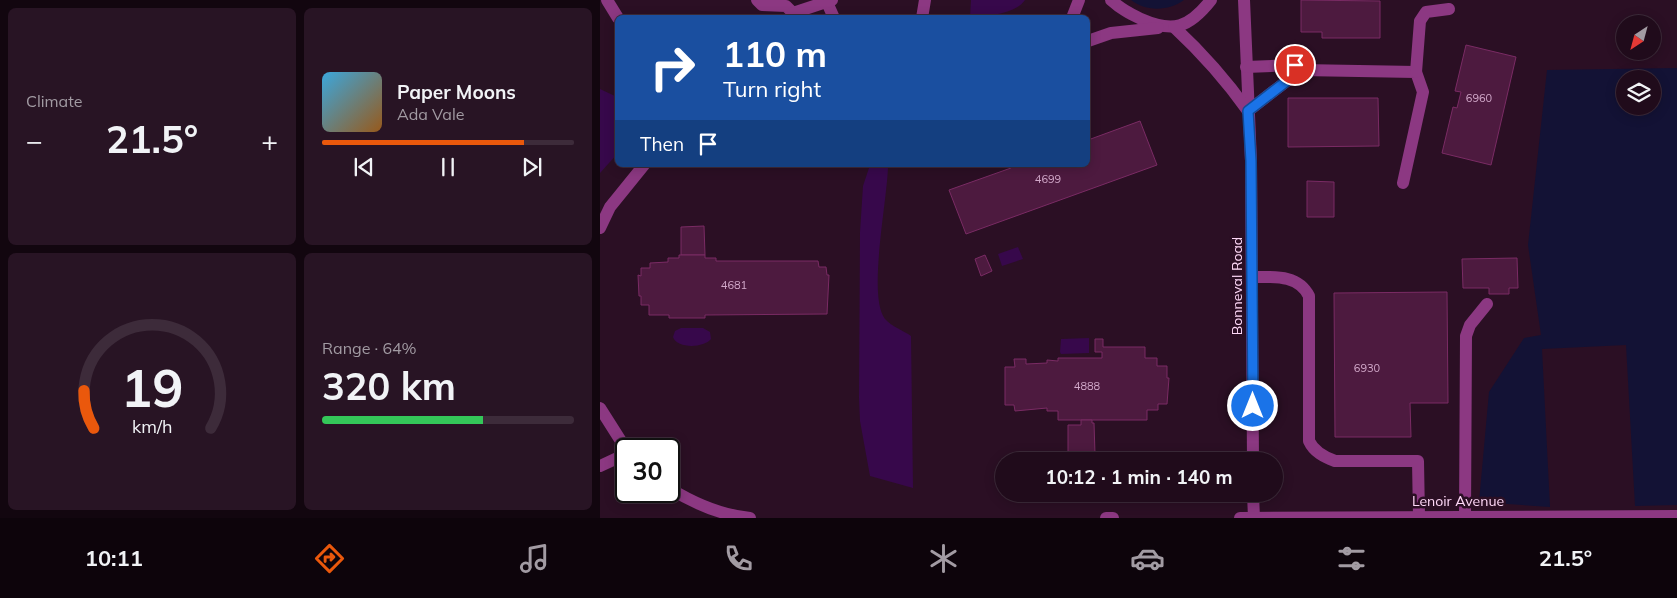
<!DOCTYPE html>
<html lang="en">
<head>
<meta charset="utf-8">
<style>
	body { margin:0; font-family:Mulish,sans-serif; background:#281424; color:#f1f3f6; height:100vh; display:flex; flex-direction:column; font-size:19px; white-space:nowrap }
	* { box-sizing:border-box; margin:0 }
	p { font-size:16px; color:#a29ba3 }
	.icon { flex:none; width:28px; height:28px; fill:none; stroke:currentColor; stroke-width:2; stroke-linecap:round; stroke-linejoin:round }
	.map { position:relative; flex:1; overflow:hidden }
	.details { display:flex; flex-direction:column; gap:8px; padding:8px; background:#12060f; width:600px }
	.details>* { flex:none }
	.hud { position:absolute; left:15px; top:15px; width:475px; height:152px; border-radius:8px; box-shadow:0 2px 12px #0003,0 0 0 1px #3d2b3a; background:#1a4fa0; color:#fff; overflow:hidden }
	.needle { width:32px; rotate:216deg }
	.fabs { position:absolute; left:1016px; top:15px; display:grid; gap:10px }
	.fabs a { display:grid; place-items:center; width:45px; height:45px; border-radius:50%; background:#200b1b; box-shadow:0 2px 12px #0003,0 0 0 1px #3d2b3a; font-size:25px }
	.speed { position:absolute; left:15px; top:438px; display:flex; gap:10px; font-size:25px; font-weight:700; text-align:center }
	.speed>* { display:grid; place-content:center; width:65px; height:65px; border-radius:50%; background:#200b1b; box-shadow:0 2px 12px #0003,0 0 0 1px #3d2b3a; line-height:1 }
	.speed .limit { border:2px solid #111; border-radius:8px; background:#fff; color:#111 }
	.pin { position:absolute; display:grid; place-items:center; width:42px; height:42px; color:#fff; margin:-21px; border:2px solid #fff; border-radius:50%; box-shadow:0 1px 5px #0007 }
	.me { position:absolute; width:55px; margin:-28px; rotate:0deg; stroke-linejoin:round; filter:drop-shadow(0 0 4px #0008) }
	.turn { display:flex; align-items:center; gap:18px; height:105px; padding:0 25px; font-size:22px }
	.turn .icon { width:65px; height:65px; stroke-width:2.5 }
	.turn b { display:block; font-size:35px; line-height:42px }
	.then { display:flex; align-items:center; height:48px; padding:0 25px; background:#0003; gap:10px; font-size:19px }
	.big { font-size:38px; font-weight:700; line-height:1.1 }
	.details .card { flex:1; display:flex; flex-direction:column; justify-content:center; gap:8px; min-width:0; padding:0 18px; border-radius:8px; background:#281424 }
	.details .dial { align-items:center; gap:0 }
	.dial svg { height:130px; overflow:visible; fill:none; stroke:#3d2b3a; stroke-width:7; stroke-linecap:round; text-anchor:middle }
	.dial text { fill:#f1f3f6; stroke:none }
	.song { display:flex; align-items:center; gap:15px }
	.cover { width:60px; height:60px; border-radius:8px; background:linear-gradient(135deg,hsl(200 70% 55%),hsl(30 70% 35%)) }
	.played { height:5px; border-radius:2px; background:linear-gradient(90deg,#ea580c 80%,#3d2b3a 80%) }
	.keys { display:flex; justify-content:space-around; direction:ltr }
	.heat { display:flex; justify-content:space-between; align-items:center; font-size:28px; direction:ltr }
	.charge { height:8px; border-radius:4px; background:linear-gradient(90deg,#34c759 64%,#3d2b3a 0) }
	.details .tiles { flex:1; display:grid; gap:8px; grid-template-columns:repeat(2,1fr) }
	.trip { position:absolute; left:395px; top:452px; width:288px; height:50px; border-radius:25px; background:#200b1b; box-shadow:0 2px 12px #0003,0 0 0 1px #3d2b3a; font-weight:700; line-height:50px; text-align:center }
	.tabs { display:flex; height:80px; justify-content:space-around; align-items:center; background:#0d040b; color:#a29ba3 }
	.tabs .icon { width:35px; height:35px }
	.tabs .selected { color:#ea580c }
	.tabs b { font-size:22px; color:#f1f3f6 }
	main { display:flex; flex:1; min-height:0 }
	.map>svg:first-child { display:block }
	.green { fill:#131235; fill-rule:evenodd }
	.water { fill:#37084b }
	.building { fill:#4d1a3f; stroke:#7a2b64 }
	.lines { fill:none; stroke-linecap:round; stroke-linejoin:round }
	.minor { stroke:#8c3882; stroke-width:12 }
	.route-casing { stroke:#114b97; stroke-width:12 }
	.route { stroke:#1a73e8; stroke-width:9 }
	.labels { text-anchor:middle; stroke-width:5; stroke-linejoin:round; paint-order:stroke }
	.number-label { font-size:11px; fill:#d2a9ca }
	.street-label { font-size:14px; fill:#ffd9f8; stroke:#2b0f24 }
</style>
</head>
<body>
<main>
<section class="details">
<div class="tiles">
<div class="card"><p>Climate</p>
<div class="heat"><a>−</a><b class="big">21.5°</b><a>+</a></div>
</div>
<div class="card">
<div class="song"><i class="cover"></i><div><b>Paper Moons</b><p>Ada Vale</p></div></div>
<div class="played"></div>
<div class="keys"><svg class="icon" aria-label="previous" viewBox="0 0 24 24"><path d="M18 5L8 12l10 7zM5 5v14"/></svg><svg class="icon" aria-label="pause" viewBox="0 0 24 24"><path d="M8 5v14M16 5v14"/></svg><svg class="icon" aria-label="next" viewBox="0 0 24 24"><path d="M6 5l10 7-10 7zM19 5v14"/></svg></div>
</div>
<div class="card dial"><svg viewBox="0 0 100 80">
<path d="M14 69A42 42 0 1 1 86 69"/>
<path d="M14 69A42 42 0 0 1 8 46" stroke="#ea580c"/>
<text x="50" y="56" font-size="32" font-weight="700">19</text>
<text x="50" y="72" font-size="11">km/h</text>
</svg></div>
<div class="card"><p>Range · 64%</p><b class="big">320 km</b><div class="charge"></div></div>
</div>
</section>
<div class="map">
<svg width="1077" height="518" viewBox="0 0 1077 518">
	<rect width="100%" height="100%" fill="#2b0f24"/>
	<g class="green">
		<path d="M531 0H584C569 11 546 12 531 0Z"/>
		<path d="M1077 68V505L1035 506 1026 345 942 349 950 507 879 502 889 392 924 338 941 335 928 245 947 70ZM1025 79H1052V106H1025Z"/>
	</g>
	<g class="water">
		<path d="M371 0H425C415 15 386 16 370 17Z"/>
		<polygon points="0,89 17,97 18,153 0,173"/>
		<path d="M270 165H288C288 198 267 296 285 319 291 326 304 331 311 336L313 488 270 476 260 421 259 398 260 232 263 186Z"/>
		<polygon points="418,247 423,259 402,266 398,254"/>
		<path d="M81 328H103L110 332 111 339C104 348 77 349 73 337L75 331Z"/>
		<polygon points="489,338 489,353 461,354 460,352 461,339"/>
	</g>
	<g class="building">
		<polygon points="701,0 780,1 780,38 722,38 722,32 701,32"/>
		<polygon points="866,45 916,57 891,165 842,153 853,107 857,108 861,92 855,91"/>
		<polygon points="688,98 778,98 779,146 688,147"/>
		<polygon points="540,121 557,165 366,234 349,190 411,168 413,165 488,165 488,140"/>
		<polygon points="707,181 734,182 734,217 707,217"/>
		<polygon points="104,226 105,255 81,255 81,227"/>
		<polygon points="79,255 105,255 105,258 116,258 116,261 218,261 219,267 226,267 227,275 229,275 227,314 105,315 105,318 69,318 69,315 49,315 49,305 41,305 41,296 39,296 38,275 41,276 41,268 50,268 50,263 68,262 68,258 79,258"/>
		<polygon points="385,255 392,271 381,276 375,259"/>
		<polygon points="917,258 918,288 909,288 909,294 889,294 889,288 863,288 862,259"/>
		<polygon points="847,292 848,403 810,403 811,437 735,437 734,293"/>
		<polygon points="495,339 503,339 503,347 545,347 545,358 557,358 557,366 567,366 567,378 569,378 567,404 558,404 558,410 547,410 547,420 458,420 458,411 447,411 447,408 415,411 414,405 405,405 405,367 415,367 414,359 426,359 426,364 447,363 447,360 458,361 458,358 502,358 502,352 495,352"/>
		<polygon points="481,420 492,420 492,423 494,423 495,454 468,454 468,425 481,425"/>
	</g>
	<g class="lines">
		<g class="minor">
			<polyline points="7,0 18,18"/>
			<polyline points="157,0 162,5 186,6 193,13 194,18"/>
			<polyline points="226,0 234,18"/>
			<path d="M511 0C521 9 529 13 541 19 573 33 589 28 611 0"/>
			<polyline points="644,0 651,161 653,461"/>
			<polyline points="193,13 232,0"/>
			<polyline points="322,18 325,0"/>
			<polyline points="472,18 479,0"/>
			<path d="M574 27C602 53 626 80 648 111"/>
			<polyline points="488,41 511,33 558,28"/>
			<polyline points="646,67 695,65 701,70 816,72 823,92 803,183"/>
			<polyline points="816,72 820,21 826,12 849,9"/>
			<polyline points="648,111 701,70"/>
			<polyline points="0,228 10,207 44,165"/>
			<path d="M652 277C673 277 698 274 709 296V441C714 452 724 457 735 461H818L819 517"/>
			<polyline points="0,408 26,449"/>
			<polyline points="0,466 26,454"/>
			<path d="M69 488C95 504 120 515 150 518"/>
			<polyline points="653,494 654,518"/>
			<polyline points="865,516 866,336 870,325 887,304"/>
			<polyline points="506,518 513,518"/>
			<polyline points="640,518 1077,516"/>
		</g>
	</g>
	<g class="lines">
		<g class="route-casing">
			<polyline id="route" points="653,406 651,161 648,111 701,70 695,65"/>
		</g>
		<use href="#route" class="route"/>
	</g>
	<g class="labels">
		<g class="number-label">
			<text x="879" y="102">6960</text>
			<text x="448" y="183">4699</text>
			<text x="134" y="289">4681</text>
			<text x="767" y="372">6930</text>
			<text x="487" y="390">4888</text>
		</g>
		<g class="street-label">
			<text transform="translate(637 286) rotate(-90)" y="5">Bonneval Road</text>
			<text x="858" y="506">Lenoir Avenue</text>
		</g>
	</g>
</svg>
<div class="fabs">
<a><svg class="needle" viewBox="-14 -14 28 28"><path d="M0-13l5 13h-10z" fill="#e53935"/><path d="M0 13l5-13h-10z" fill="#a29ba3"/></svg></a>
<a><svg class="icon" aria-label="layers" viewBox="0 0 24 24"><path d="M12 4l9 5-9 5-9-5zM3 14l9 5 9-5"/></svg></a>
</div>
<div class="speed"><div class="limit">30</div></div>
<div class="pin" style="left:695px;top:65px;background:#d93025"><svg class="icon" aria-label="arrive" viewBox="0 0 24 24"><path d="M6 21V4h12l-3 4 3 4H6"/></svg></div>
<svg class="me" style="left:653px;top:406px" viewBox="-20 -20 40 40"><circle r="17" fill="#1a73e8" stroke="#fff" stroke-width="3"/><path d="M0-11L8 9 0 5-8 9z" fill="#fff"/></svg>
<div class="trip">10:12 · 1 min · 140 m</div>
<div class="hud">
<div class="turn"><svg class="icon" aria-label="right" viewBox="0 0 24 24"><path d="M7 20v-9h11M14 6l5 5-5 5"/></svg><div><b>110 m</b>Turn right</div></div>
<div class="then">Then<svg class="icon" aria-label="arrive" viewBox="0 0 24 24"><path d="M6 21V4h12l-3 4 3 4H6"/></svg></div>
</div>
</div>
</main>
<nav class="tabs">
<b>10:11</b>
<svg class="icon selected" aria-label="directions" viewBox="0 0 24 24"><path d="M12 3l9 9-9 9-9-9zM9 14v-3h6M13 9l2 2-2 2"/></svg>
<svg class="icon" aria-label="music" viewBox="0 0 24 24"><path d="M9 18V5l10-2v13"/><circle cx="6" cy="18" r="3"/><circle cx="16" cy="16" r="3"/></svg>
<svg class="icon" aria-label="phone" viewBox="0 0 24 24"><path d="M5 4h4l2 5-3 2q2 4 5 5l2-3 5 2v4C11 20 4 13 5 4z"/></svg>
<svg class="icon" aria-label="climate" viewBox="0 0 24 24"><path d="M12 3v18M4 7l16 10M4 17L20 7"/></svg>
<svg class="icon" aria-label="car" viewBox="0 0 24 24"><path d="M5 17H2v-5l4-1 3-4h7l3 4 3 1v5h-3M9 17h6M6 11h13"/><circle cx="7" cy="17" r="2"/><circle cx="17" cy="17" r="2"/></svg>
<svg class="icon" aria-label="filters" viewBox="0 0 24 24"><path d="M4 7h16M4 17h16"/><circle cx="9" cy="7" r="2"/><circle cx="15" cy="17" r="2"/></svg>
<b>21.5°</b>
</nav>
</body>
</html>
